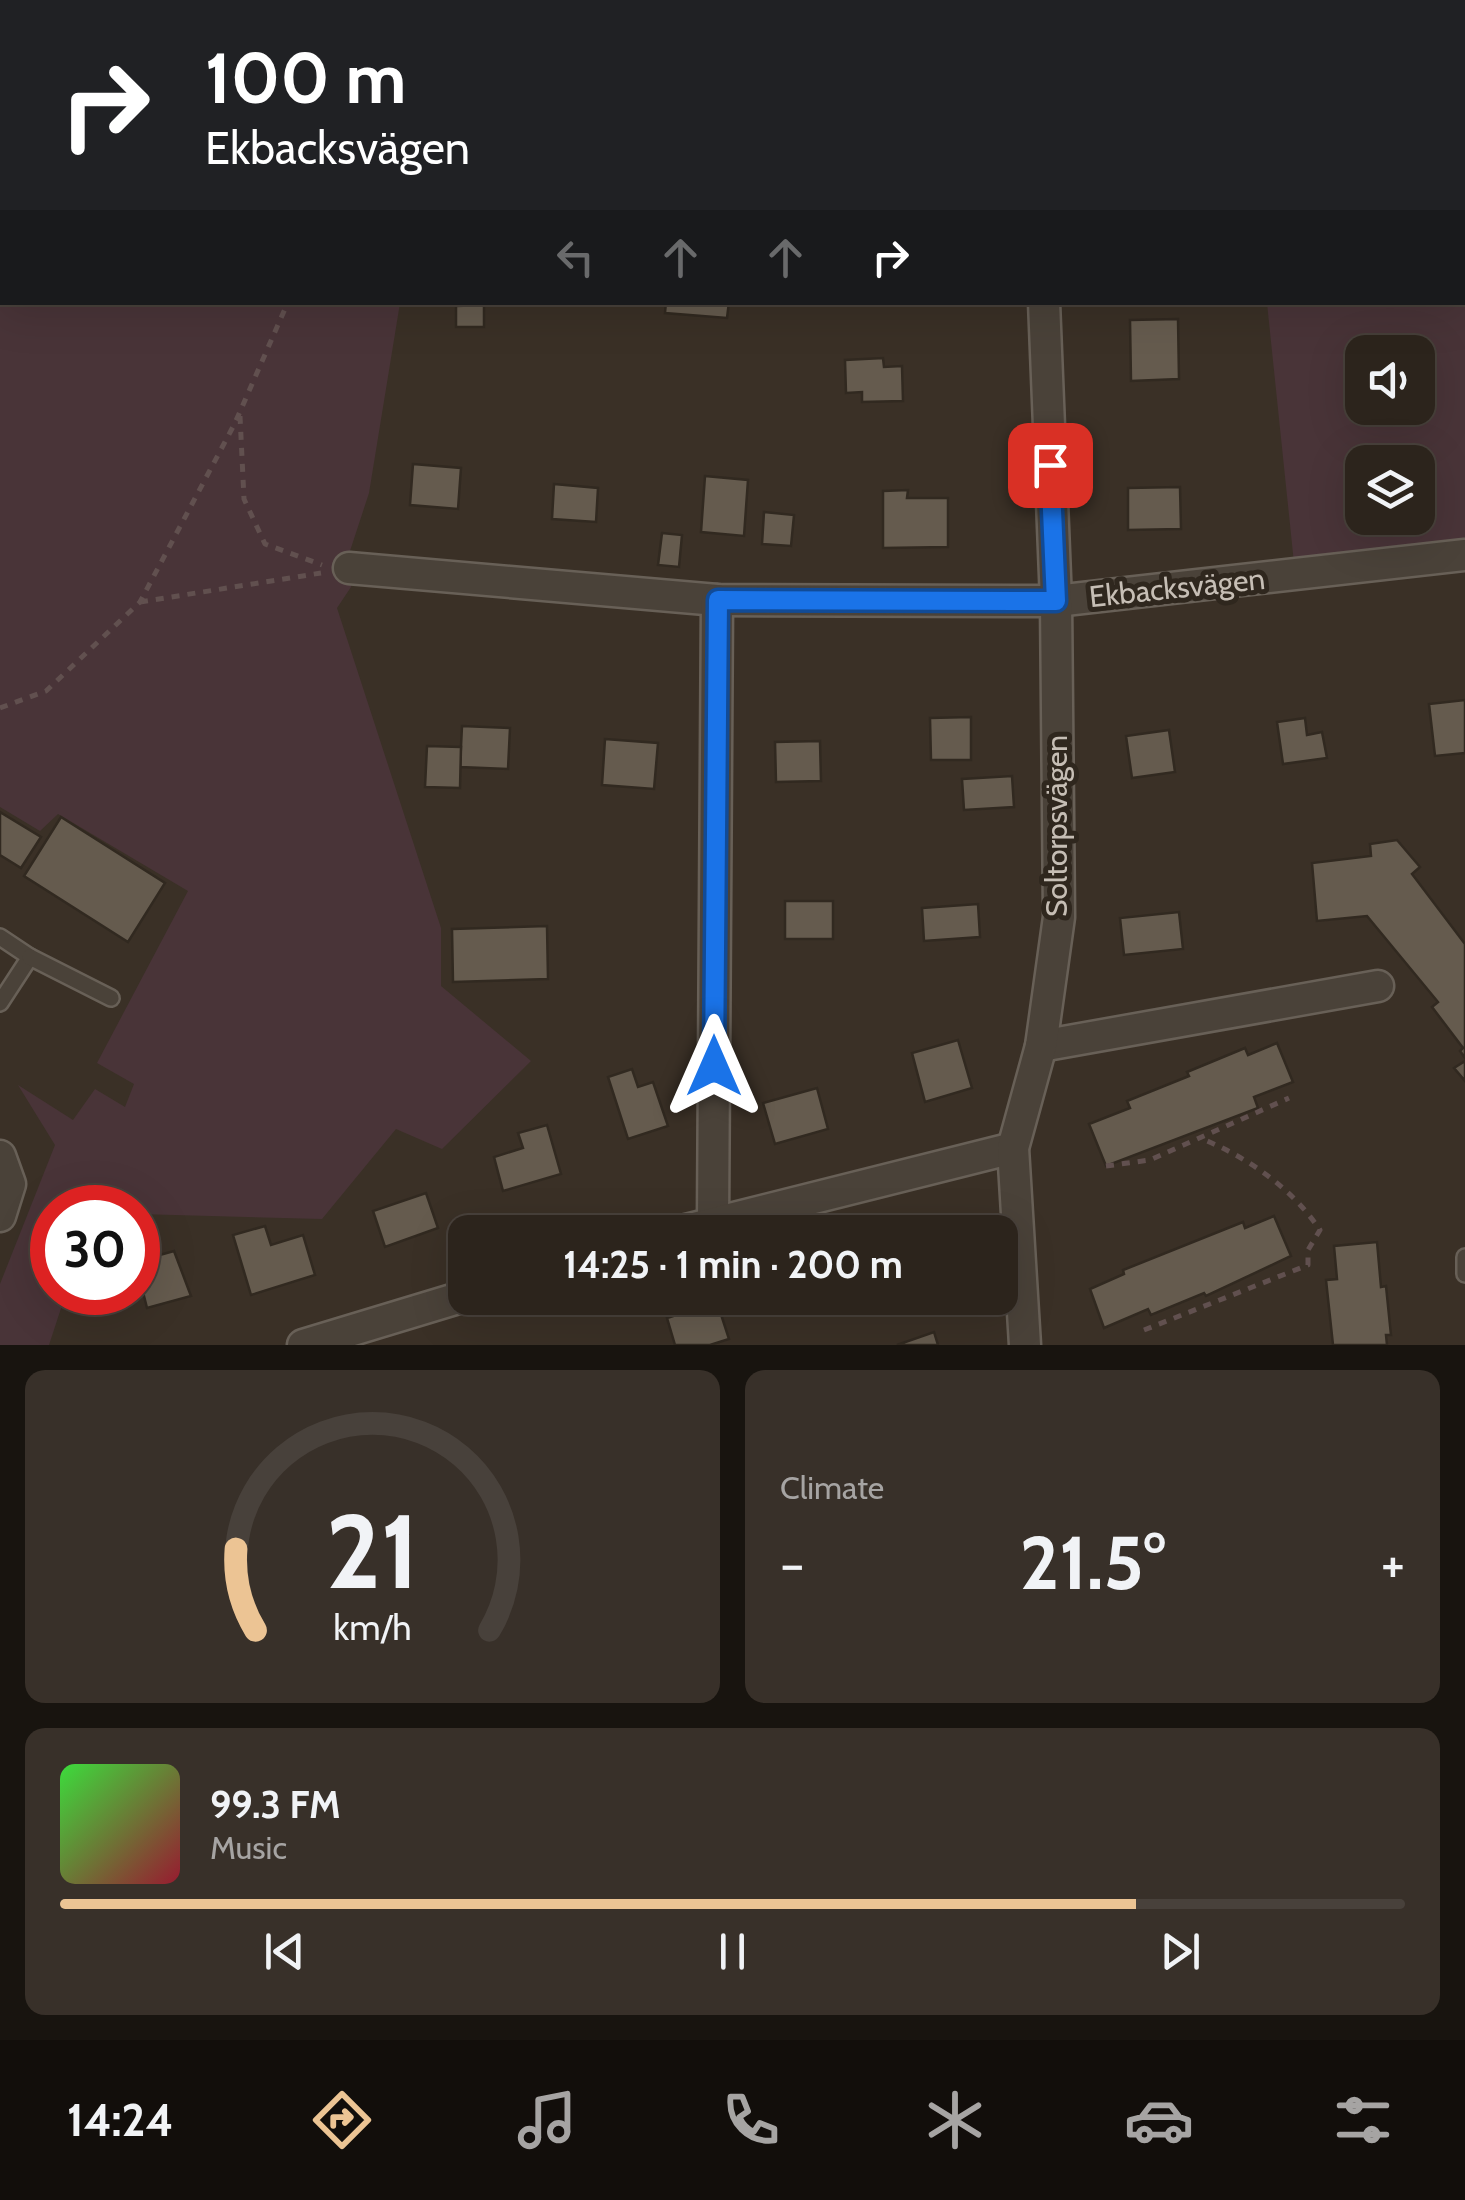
<!DOCTYPE html>
<html lang="en">
<head>
<meta charset="utf-8">
<style>
	body { margin:0; font-family:Cabin,sans-serif; background:#383029; color:#f1f3f6; height:100vh; display:flex; flex-direction:column; font-size:38px; white-space:nowrap }
	* { box-sizing:border-box; margin:0 }
	p { font-size:32px; color:#a6a4a3 }
	.icon { flex:none; width:55px; height:55px; fill:none; stroke:currentColor; stroke-width:2; stroke-linecap:round; stroke-linejoin:round }
	.map { position:relative; height:1345px; overflow:hidden }
	.side { display:flex; flex-direction:column; gap:25px; padding:25px; background:#18140f; flex:1 }
	.side>* { flex:none }
	.top-card { position:absolute; left:0px; top:0px; width:1465px; height:305px; box-shadow:0 10px 40px #0002,0 0 0 2px #48413b; background:#202124; color:#fff; overflow:hidden }
	.buttons { position:absolute; left:1345px; top:335px; display:grid; gap:20px }
	.buttons a { display:grid; place-items:center; width:90px; height:90px; border-radius:20px; background:#2c241c; box-shadow:0 10px 40px #0002,0 0 0 2px #48413b; font-size:50px }
	.speed { position:absolute; left:30px; top:1185px; display:flex; gap:20px; font-size:50px; font-weight:700; text-align:center }
	.speed>* { display:grid; place-content:center; width:130px; height:130px; border-radius:50%; background:#2c241c; box-shadow:0 10px 40px #0002,0 0 0 2px #48413b; line-height:1 }
	.speed .limit { border:15px solid #d22; background:#fff; color:#111 }
	.pin { position:absolute; display:grid; place-items:center; width:85px; height:85px; color:#fff; margin:-42px; border-radius:20px; box-shadow:0 5px 15px #0006 }
	.me { position:absolute; width:110px; margin:-55px; rotate:0deg; stroke-linejoin:round; filter:drop-shadow(0 0 8px #0008) }
	.turn { display:flex; align-items:center; gap:35px; height:210px; padding:0 40px; font-size:45px }
	.turn .icon { width:130px; height:130px; stroke-width:2.5 }
	.turn b { display:block; font-size:70px; line-height:85px }
	.lanes { display:flex; align-items:center; height:95px; padding:0 40px; background:#0003; justify-content:center; gap:50px; direction:ltr }
	.lanes .off { opacity:.35 }
	.big { font-size:75px; font-weight:800; line-height:1.1 }
	.side .tile { flex:1; display:flex; flex-direction:column; justify-content:center; gap:15px; min-width:0; padding:0 35px; border-radius:20px; background:#383029 }
	.side .dial { align-items:center; gap:0 }
	.dial svg { height:260px; overflow:visible; fill:none; stroke:#48413b; stroke-width:7; stroke-linecap:round; text-anchor:middle }
	.dial text { fill:#f1f3f6; stroke:none }
	.song { display:flex; align-items:center; gap:30px }
	.cover { width:120px; height:120px; border-radius:15px; background:linear-gradient(135deg,hsl(120 70% 55%),hsl(350 70% 35%)) }
	.played { height:10px; border-radius:5px; background:linear-gradient(90deg,#ecc494 80%,#48413b 80%) }
	.keys { display:flex; justify-content:space-around; direction:ltr }
	.heat { display:flex; justify-content:space-between; align-items:center; font-size:55px; direction:ltr }
	.side .tiles { flex:1; display:grid; gap:25px; grid-template-columns:1fr 1fr }
	.tile:last-child { grid-column:span 2 }
	.trip { position:absolute; left:448px; top:1215px; width:570px; height:100px; border-radius:20px; background:#2c241c; box-shadow:0 10px 40px #0002,0 0 0 2px #48413b; font-weight:800; line-height:100px; text-align:center }
	.dock { display:flex; height:160px; justify-content:space-around; align-items:center; background:#120e0b; color:#a6a4a3 }
	.dock .icon { width:70px; height:70px }
	.dock .active { color:#ecc494 }
	.dock b { font-size:45px; color:#f1f3f6 }
	.map>svg:first-child { display:block }
	.green { fill:#493438; fill-rule:evenodd }
	.building { fill:#655b4e; stroke:#312920; stroke-width:2.5 }
	.lines { fill:none; stroke-linecap:round; stroke-linejoin:round }
	.service-casing { stroke:#686057; stroke-width:20 }
	.minor-casing { stroke:#686057; stroke-width:35 }
	.path { stroke:#61504f; stroke-width:5; stroke-dasharray:8 8; stroke-linecap:butt }
	.service { stroke:#4a4239; stroke-width:15 }
	.minor { stroke:#4a4239; stroke-width:30 }
	.route-casing { stroke:#114b97; stroke-width:25 }
	.route { stroke:#1a73e8; stroke-width:18 }
	.labels { text-anchor:middle; stroke-width:10; stroke-linejoin:round; paint-order:stroke }
	.street-label { font-size:30px; fill:#c6beb5; stroke:#2f271e }
</style>
</head>
<body>
<div class="map">
<svg width="1465" height="1345" viewBox="0 0 1465 1345">
	<rect width="100%" height="100%" fill="#3a3026"/>
	<g class="green">
		<polygon points="0,0 475,0 2,2 2,302 400,303 369,493 349,554 351,587 337,608 441,928 441,986 531,1061 442,1149 396,1129 322,1219 138,1214 138,1208 52,1208 52,1292 66,1293 49,1345 0,1345 0,1284 55,1145 18,1085 73,1120 95,1089 125,1107 134,1084 97,1063 188,891 58,814 40,831 0,807"/>
		<path d="M1460 0H1465V539L1294 563 1267 303 1462 302ZM1362 352H1418V408H1362ZM1362 462H1418V518H1362Z"/>
	</g>
	<g class="building">
		<polygon points="666,302 729,302 727,318 665,313"/>
		<polygon points="484,305 484,327 456,327 456,306"/>
		<polygon points="1178,319 1179,379 1131,381 1130,320"/>
		<polygon points="883,358 884,367 902,366 903,401 862,402 862,392 846,393 845,360"/>
		<polygon points="413,464 461,468 458,509 410,505"/>
		<polygon points="705,476 748,480 744,536 701,532"/>
		<polygon points="554,484 598,488 596,522 552,519"/>
		<polygon points="1180,487 1181,529 1128,530 1128,488"/>
		<polygon points="908,490 907,498 948,498 948,547 883,548 883,491"/>
		<polygon points="764,512 794,515 791,546 762,544"/>
		<polygon points="662,533 682,535 679,567 658,565"/>
		<polygon points="1465,700 1465,753 1435,756 1429,704"/>
		<polygon points="971,717 971,760 931,760 930,718"/>
		<polygon points="1305,718 1307,735 1322,732 1327,758 1283,764 1277,722"/>
		<polygon points="462,726 510,728 508,769 460,767"/>
		<polygon points="1169,730 1175,772 1132,778 1126,736"/>
		<polygon points="605,739 658,743 654,789 602,785"/>
		<polygon points="820,741 821,781 776,782 775,742"/>
		<polygon points="427,746 461,747 460,788 425,787"/>
		<polygon points="1012,776 1014,807 964,810 962,779"/>
		<polygon points="0,812 41,837 21,868 0,855"/>
		<polygon points="61,817 165,883 128,942 24,876"/>
		<polygon points="1397,840 1420,867 1412,874 1465,944 1465,1058 1460,1051 1463,1048 1432,1007 1438,1002 1367,916 1317,921 1312,863 1371,856 1370,844"/>
		<rect x="785" y="901" width="48" height="38"/>
		<polygon points="978,904 980,937 924,941 922,908"/>
		<polygon points="1179,912 1183,949 1124,955 1120,918"/>
		<polygon points="547,926 548,979 453,982 452,929"/>
		<polygon points="958,1040 972,1088 925,1102 912,1053"/>
		<polygon points="1277,1043 1293,1082 1254,1097 1258,1108 1106,1166 1089,1124 1130,1108 1127,1101 1189,1076 1187,1072 1245,1048 1248,1055"/>
		<polygon points="1465,1061 1465,1081 1454,1068"/>
		<polygon points="632,1069 638,1087 653,1082 668,1126 628,1139 608,1077"/>
		<polygon points="817,1088 828,1129 775,1144 763,1103"/>
		<polygon points="547,1125 561,1174 503,1191 494,1157 523,1148 518,1133"/>
		<polygon points="426,1193 438,1228 385,1247 373,1211"/>
		<polygon points="1274,1216 1291,1256 1206,1296 1204,1293 1151,1315 1148,1309 1104,1328 1090,1289 1124,1274 1123,1270 1243,1222 1245,1228"/>
		<polygon points="925,1224 928,1232 903,1232"/>
		<polygon points="265,1226 271,1245 303,1235 315,1275 251,1295 233,1235"/>
		<polygon points="1377,1242 1381,1287 1386,1286 1391,1335 1386,1335 1387,1345 1333,1345 1326,1280 1337,1279 1334,1246"/>
		<polygon points="174,1251 191,1296 147,1308 143,1292 137,1294 136,1292 138,1261"/>
		<polygon points="717,1302 729,1339 710,1345 675,1345 667,1318"/>
		<polygon points="934,1332 938,1345 897,1345"/>
	</g>
	<g class="lines">
		<g class="service-casing">
			<g id="service">
				<polyline points="0,937 30,957 0,1003"/>
				<polyline points="30,957 111,998"/>
				<polyline points="1465,1257 1465,1274"/>
			</g>
		</g>
		<g class="minor-casing">
			<g id="minor">
				<polyline points="1040,2 1040,0"/>
				<polyline points="349,568 717,600 1056,601 1465,555"/>
				<polyline points="1041,1046 1378,986"/>
				<polyline points="0,1156 10,1184 0,1216"/>
				<polyline points="713,1222 717,600"/>
				<polyline points="678,1232 1013,1148"/>
				<polyline points="303,1345 465,1296"/>
				<polyline points="1025,1345 1013,1148 1041,1046 1059,917 1056,601 1044,302"/>
			</g>
		</g>
		<g class="path">
			<polyline points="983,0 986,2"/>
			<polyline points="1460,0 1460,2"/>
			<polyline points="413,2 414,0"/>
			<polyline points="1462,9 1465,12"/>
			<polyline points="1462,126 1465,124"/>
			<polyline points="1462,296 1465,296"/>
			<polyline points="240,416 244,499 265,544 322,565"/>
			<polyline points="140,602 321,573"/>
			<polyline points="0,708 46,691 140,602 235,423 288,302"/>
			<polyline points="1106,1166 1150,1160 1289,1098"/>
			<path d="M1144 1330 1308 1265V1250L1320 1230C1291 1187 1247 1157 1200 1138"/>
		</g>
		<use href="#service" class="service"/>
		<use href="#minor" class="minor"/>
	</g>
	<g class="lines">
		<g class="route-casing">
			<polyline id="route" points="714,1066 718,600 1056,601 1050,465"/>
		</g>
		<use href="#route" class="route"/>
	</g>
	<g class="labels">
		<g class="street-label">
			<text transform="translate(1177 588) rotate(-6)" y="10">Ekbacksvägen</text>
			<text transform="translate(1057 826) rotate(-90)" y="10">Soltorpsvägen</text>
		</g>
	</g>
</svg>
<div class="buttons">
<a><svg class="icon" aria-label="sound" viewBox="0 0 24 24"><path d="M4 9h4l5-4v14l-5-4H4zM17 9q2 3 0 6"/></svg></a>
<a><svg class="icon" aria-label="layers" viewBox="0 0 24 24"><path d="M12 4l9 5-9 5-9-5zM3 14l9 5 9-5"/></svg></a>
</div>
<div class="speed"><div class="limit">30</div></div>
<div class="pin" style="left:1050px;top:465px;background:#d93025"><svg class="icon" aria-label="arrive" viewBox="0 0 24 24"><path d="M6 21V4h12l-3 4 3 4H6"/></svg></div>
<svg class="me" style="left:714px;top:1066px" viewBox="-20 -20 40 40"><path d="M0-17L14 15 0 8-14 15z" fill="#1a73e8" stroke="#fff" stroke-width="4"/></svg>
<div class="trip">14:25 · 1 min · 200 m</div>
<div class="top-card">
<div class="turn"><svg class="icon" aria-label="right" viewBox="0 0 24 24"><path d="M7 20v-9h11M14 6l5 5-5 5"/></svg><div><b>100 m</b>Ekbacksvägen</div></div>
<div class="lanes"><svg class="icon off" aria-label="left" viewBox="0 0 24 24"><path d="M17 20v-9H6M10 6l-5 5 5 5"/></svg><svg class="icon off" aria-label="ahead" viewBox="0 0 24 24"><path d="M12 20V5M6 11l6-6 6 6"/></svg><svg class="icon off" aria-label="ahead" viewBox="0 0 24 24"><path d="M12 20V5M6 11l6-6 6 6"/></svg><svg class="icon" aria-label="right" viewBox="0 0 24 24"><path d="M7 20v-9h11M14 6l5 5-5 5"/></svg></div>
</div>
</div>
<section class="side">
<div class="tiles">
<div class="tile dial"><svg viewBox="0 0 100 80">
<path d="M14 69A42 42 0 1 1 86 69"/>
<path d="M14 69A42 42 0 0 1 8 44" stroke="#ecc494"/>
<text x="50" y="56" font-size="32" font-weight="700">21</text>
<text x="50" y="72" font-size="11">km/h</text>
</svg></div>
<div class="tile"><p>Climate</p>
<div class="heat"><a>−</a><b class="big">21.5°</b><a>+</a></div>
</div>
<div class="tile">
<div class="song"><i class="cover"></i><div><b>99.3 FM</b><p>Music</p></div></div>
<div class="played"></div>
<div class="keys"><svg class="icon" aria-label="previous" viewBox="0 0 24 24"><path d="M18 5L8 12l10 7zM5 5v14"/></svg><svg class="icon" aria-label="pause" viewBox="0 0 24 24"><path d="M8 5v14M16 5v14"/></svg><svg class="icon" aria-label="next" viewBox="0 0 24 24"><path d="M6 5l10 7-10 7zM19 5v14"/></svg></div>
</div>
</div>
</section>
<nav class="dock">
<b>14:24</b>
<svg class="icon active" aria-label="directions" viewBox="0 0 24 24"><path d="M12 3l9 9-9 9-9-9zM9 14v-3h6M13 9l2 2-2 2"/></svg>
<svg class="icon" aria-label="music" viewBox="0 0 24 24"><path d="M9 18V5l10-2v13"/><circle cx="6" cy="18" r="3"/><circle cx="16" cy="16" r="3"/></svg>
<svg class="icon" aria-label="phone" viewBox="0 0 24 24"><path d="M5 4h4l2 5-3 2q2 4 5 5l2-3 5 2v4C11 20 4 13 5 4z"/></svg>
<svg class="icon" aria-label="climate" viewBox="0 0 24 24"><path d="M12 3v18M4 7l16 10M4 17L20 7"/></svg>
<svg class="icon" aria-label="car" viewBox="0 0 24 24"><path d="M5 17H2v-5l4-1 3-4h7l3 4 3 1v5h-3M9 17h6M6 11h13"/><circle cx="7" cy="17" r="2"/><circle cx="17" cy="17" r="2"/></svg>
<svg class="icon" aria-label="filters" viewBox="0 0 24 24"><path d="M4 7h16M4 17h16"/><circle cx="9" cy="7" r="2"/><circle cx="15" cy="17" r="2"/></svg>
</nav>
</body>
</html>
